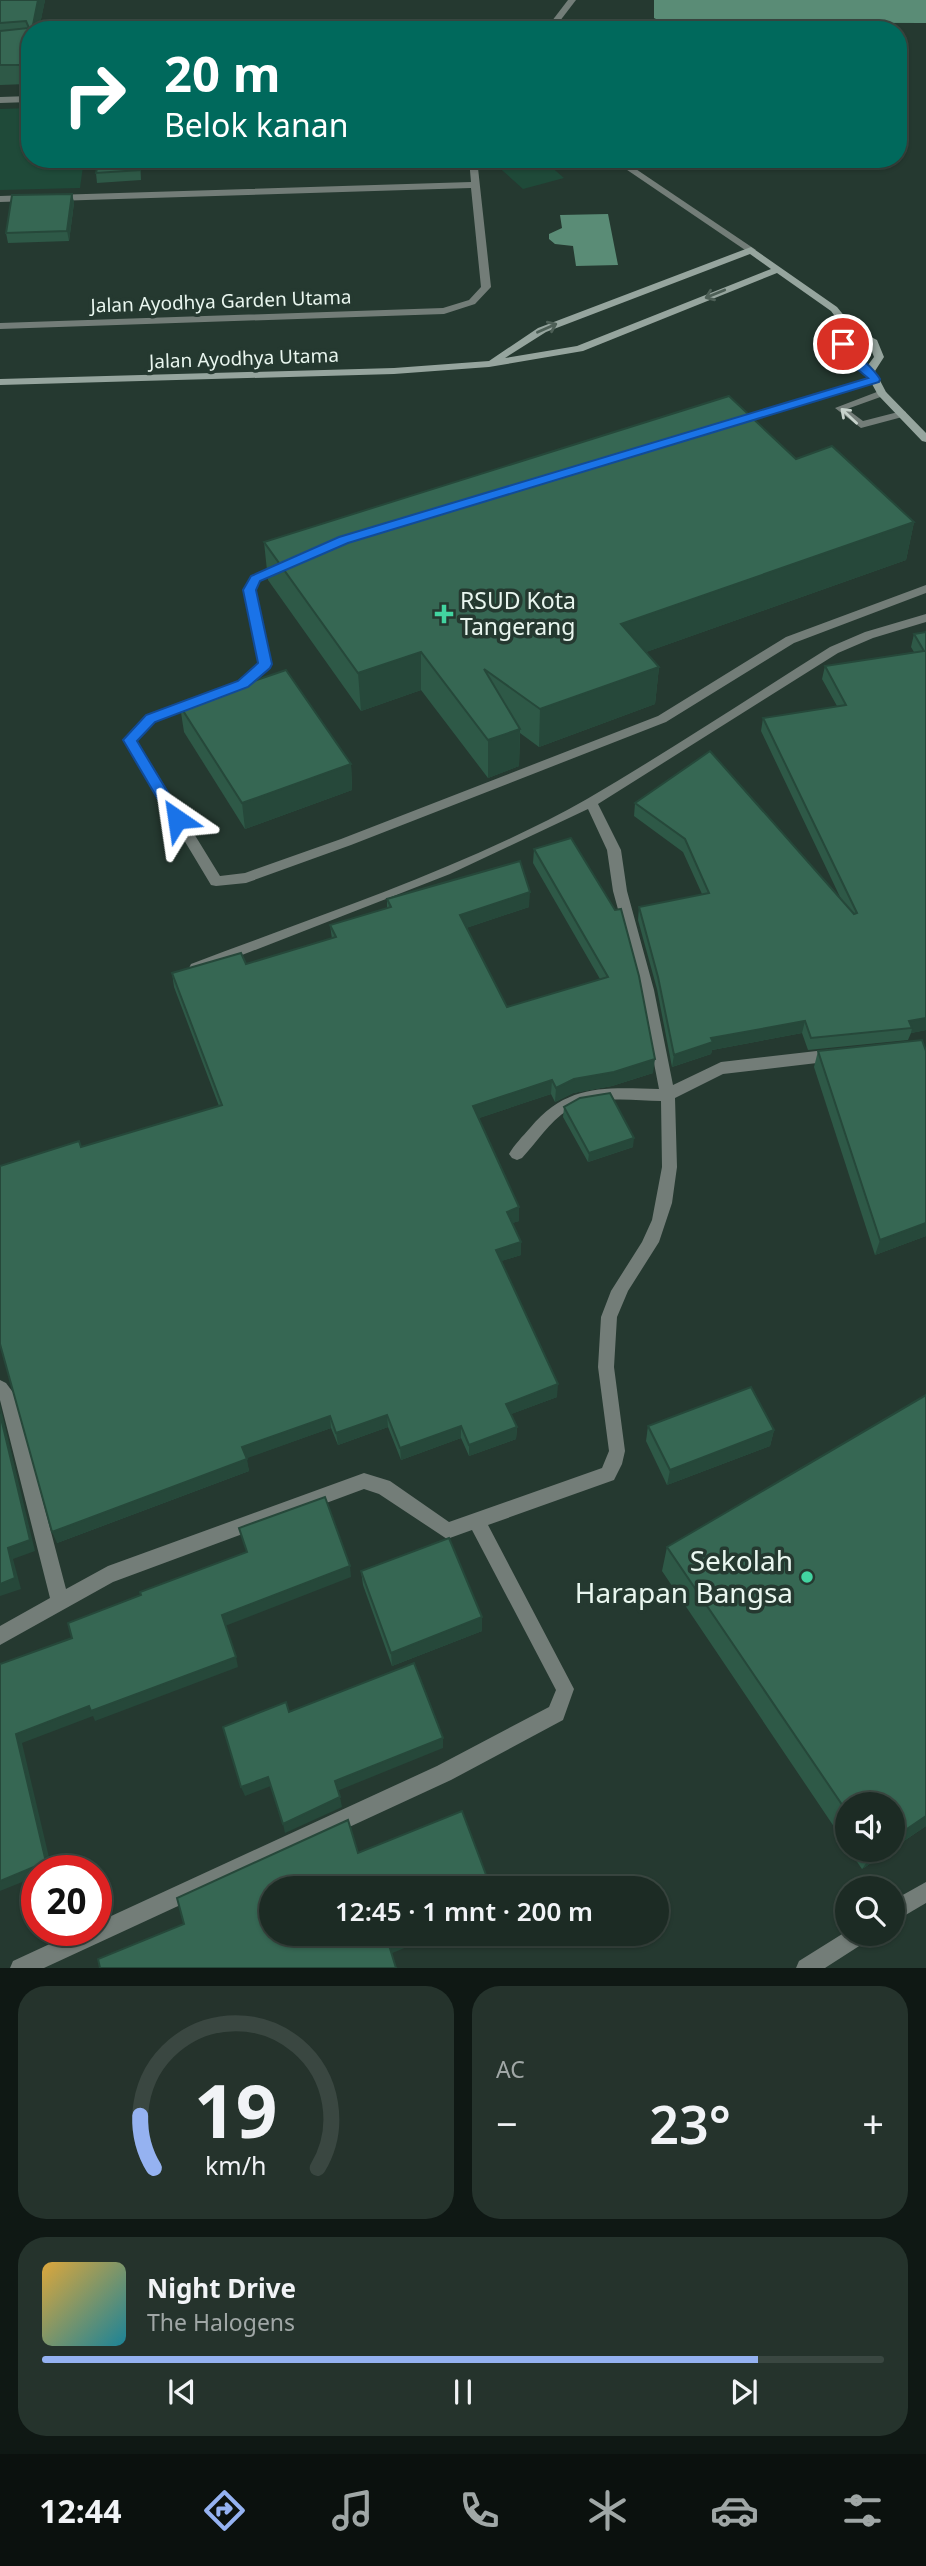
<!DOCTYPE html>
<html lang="id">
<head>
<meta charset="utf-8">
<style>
	body { margin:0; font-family:"Noto Sans",sans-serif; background:#25332c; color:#f1f3f6; height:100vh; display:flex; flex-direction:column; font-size:26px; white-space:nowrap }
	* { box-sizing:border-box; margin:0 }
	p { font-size:23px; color:#a0a7a6 }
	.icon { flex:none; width:38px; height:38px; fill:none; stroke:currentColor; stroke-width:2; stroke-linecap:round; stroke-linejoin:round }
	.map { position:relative; height:1968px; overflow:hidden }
	.sheet { display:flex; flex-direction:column; gap:18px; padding:18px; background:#0f1814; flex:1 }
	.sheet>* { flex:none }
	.top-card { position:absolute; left:21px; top:21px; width:886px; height:147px; border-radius:28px; box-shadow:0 2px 5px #0004,0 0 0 2px #3a4741; background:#00695c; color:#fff; overflow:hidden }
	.tools { position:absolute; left:835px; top:1792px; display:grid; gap:14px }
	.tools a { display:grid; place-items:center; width:70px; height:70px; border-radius:50%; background:#1c2b24; box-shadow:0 2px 5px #0004,0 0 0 2px #3a4741; font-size:35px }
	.speed { position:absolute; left:21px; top:1855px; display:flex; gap:14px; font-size:35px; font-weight:700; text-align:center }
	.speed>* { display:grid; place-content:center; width:91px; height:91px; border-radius:50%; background:#1c2b24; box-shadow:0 2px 5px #0004,0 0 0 2px #3a4741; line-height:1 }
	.speed .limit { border:10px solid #d22; background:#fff; color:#111 }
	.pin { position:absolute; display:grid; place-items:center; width:60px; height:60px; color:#fff; margin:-30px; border:4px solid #fff; border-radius:50%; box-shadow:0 2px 7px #0007 }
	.me { position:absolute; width:77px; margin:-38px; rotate:328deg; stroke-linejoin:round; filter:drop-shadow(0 0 5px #0008) }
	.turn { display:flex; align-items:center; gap:24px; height:147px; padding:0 28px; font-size:32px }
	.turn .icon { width:91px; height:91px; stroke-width:2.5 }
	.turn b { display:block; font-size:49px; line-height:60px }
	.big { font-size:52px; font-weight:600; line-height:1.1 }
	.sheet .card { flex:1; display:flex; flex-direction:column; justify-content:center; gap:10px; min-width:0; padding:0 24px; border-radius:28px; background:#25332c }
	.sheet .dial { align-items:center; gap:0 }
	.dial svg { height:182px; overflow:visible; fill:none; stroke:#3a4741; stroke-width:7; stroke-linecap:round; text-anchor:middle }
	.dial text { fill:#f1f3f6; stroke:none }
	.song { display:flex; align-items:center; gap:21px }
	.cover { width:84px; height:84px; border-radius:10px; background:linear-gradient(135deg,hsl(40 70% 55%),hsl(190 70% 35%)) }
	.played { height:7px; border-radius:4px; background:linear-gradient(90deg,#95b2f1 85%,#3a4741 85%) }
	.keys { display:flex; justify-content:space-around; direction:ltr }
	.heat { display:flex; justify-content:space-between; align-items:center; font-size:38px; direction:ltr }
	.sheet .tiles { flex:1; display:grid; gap:18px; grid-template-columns:1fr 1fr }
	.card:last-child { grid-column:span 2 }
	.trip { position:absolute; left:259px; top:1876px; width:410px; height:70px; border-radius:35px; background:#1c2b24; box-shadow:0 2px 5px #0004,0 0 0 2px #3a4741; font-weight:600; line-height:70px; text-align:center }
	.menu { display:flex; height:112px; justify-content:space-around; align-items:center; background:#0b110e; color:#a0a7a6 }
	.menu .icon { width:49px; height:49px }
	.menu .current { color:#95b2f1 }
	.menu b { font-size:32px; color:#f1f3f6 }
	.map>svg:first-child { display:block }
	.green { fill:#1f4a39 }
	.water { fill:#5a8c76 }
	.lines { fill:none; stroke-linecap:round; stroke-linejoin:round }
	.lane { fill:#737d78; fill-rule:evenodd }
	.street { fill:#737d78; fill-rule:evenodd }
	.secondary { fill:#96a59e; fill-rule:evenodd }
	.wall { fill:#2e5947 }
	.shaded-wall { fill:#26483a }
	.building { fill:#366753; stroke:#26483a; stroke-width:2 }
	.oneway { stroke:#4d5f56 }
	.oneway2 { stroke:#c6d2cb }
	.route { fill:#1a73e8; stroke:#114b97; stroke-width:2 }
	.poi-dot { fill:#42d4a0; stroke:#253930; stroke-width:2.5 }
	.labels { text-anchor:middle; stroke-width:7; stroke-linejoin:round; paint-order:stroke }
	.far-street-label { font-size:19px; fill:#e9f6ef; stroke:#253930 }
	.poi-label { font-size:23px; fill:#e9f6ef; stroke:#253930; text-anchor:start }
	.near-poi-label { font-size:28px; fill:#e9f6ef; stroke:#253930; text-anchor:end }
</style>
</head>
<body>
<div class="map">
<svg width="926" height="1968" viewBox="0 0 926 1968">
	<rect width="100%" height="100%" fill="#253930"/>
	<g class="green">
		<polygon points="30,108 30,159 84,159 80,188 0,190 0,109"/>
		<polygon points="495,159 542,159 564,178 523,189 494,163"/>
	</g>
	<g class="water">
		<polygon points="654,0 926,0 926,23 662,22 654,18"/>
		<polygon points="608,214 618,265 576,266 573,246 555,244 549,239 549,234 562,228 560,215"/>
	</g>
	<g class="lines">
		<g class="lane">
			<polygon points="875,376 880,379 879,381 739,423 735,424 730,421"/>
			<polygon points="882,390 887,393 886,395 847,409 863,421 902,411 906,412 906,416 861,428 835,408"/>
			<polygon points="283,564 287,565 287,571 259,581 255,590 271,664 269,667 247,687 155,722 137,741 220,876 245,873 341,839 658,716 786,637 926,585 926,593 794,643 666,722 351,845 246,883 216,886 211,885 124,740 147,716 239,681 259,663 243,590 251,576"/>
			<polygon points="926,1882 926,1903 892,1923 892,1901"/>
			<polygon points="847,1931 847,1934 870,1934 867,1941 825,1968 796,1968 799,1961"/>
		</g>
		<g class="street">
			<polygon points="568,0 576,0 553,30 545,30"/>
			<polygon points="30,96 30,102 0,103 0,97"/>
			<polygon points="469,159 477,159 491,287 475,304 444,314 0,329 0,323 443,308 469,300 481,287 471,188 54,201 49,198 54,195 471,182"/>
			<polygon points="611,159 621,159 756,250 748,252"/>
			<polygon points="0,196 30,195 35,198 30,201 0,202"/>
			<path d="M926 614V622L873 638 838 653 598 804 621 850 627 891 654 990 673 1085 721 1062 834 1049 839 1051 841 1055 839 1059 834 1061 723 1074 675 1098 677 1167 672 1203 659 1242 628 1291 617 1317 614 1367 625 1451 622 1464 614 1480 488 1525 574 1689 563 1720 451 1780 44 1968H10L13 1961 80 1930H96V1923L437 1766 549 1707 556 1690 472 1530 447 1539 379 1494 364 1489 113 1582 0 1645V1626L50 1598 0 1400V1380L6 1383 15 1395 66 1589 108 1566 364 1473 390 1481 449 1522 602 1468 609 1451 598 1367 601 1317 611 1291 642 1242 652 1220 662 1167 661 1101C632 1100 594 1095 568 1110 549 1122 537 1142 522 1158L517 1160 512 1158 509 1154C514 1145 523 1136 530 1128 568 1083 605 1088 659 1089L640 990 613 891 607 850 588 809 450 874 196 973 191 972 189 968 191 964C322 914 465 868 587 799 669 751 749 698 830 647L865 632Z"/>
		</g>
		<path class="secondary" d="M751 247 837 307 855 329 877 340 884 357 875 371 886 392 926 433V442L922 441 878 395 866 373 848 361 838 346 846 331 831 311 777 273 583 351 489 367 394 374 0 385V379L394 368 489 361 538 328ZM750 254 771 269 577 346 505 358 546 332ZM853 336 869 344 874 357 868 365 856 357 848 346Z"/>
	</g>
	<g class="wall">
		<polygon points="0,0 45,0 27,84 0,85"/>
		<polygon points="99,159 140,159 141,180 97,183 96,173"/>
		<polygon points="72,194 74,203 69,241 8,243 6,233"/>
		<polygon points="796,459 914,522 906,560 646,652 659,667 655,704 539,747 520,733 519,766 488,778 421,690 361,711 268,580 264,542"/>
		<polygon points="926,632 926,1030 911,1033 908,1040 808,1050 802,1033 712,1050 711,1054 672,1067 657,989 638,920 639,907 702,894 683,852 634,816 635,803 841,899 761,731 763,718 837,706 822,679 825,666 914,652 911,647 914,634"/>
		<polygon points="180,706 351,764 352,790 245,829 184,732"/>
		<polygon points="571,838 653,1073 612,1086 573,1093 555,1102 551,1094 479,1118 519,1221 512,1223 521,1255 501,1261 557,1397 511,1414 517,1427 516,1439 469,1456 461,1438 401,1460 388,1427 338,1445 331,1428 246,1458 249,1471 57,1543 81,1147 219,1106 174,987 172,973 246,964 332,939 330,925 387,908 387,899 529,907 466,928 507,1007 600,979 533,863 534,849"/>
		<polygon points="818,1051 926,1051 926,1236 875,1255 814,1067"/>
		<polygon points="564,1107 633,1147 588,1162 563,1117"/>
		<polygon points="648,1426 774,1430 770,1446 667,1485 646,1441"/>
		<polygon points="667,1547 926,1826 892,1849 892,1804 847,1804 847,1846 662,1571"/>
		<polygon points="361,1571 482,1617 482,1631 392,1666 363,1585"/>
		<polygon points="849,1850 891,1850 862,1869"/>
	</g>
	<g class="shaded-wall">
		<polygon points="38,0 45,0 39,30 32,30"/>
		<polygon points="30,38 30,74 27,84 24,65"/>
		<polygon points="72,194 74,203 69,241 67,231"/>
		<polygon points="914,522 906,560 618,662 621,624"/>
		<polygon points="421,652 421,690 361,711 358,673"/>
		<polygon points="659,667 655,704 539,747 540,709"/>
		<polygon points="520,729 519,766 488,778 488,740"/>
		<polygon points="351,764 352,790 245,829 242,803"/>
		<polygon points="530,892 529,907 460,930 460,915"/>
		<polygon points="926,1018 926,1030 911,1033 912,1028 909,1021"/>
		<polygon points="805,1021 802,1033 712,1050 711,1054 672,1067 674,1055 711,1038"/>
		<polygon points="655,1059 653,1073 612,1086 573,1093 555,1102 556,1088 574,1079"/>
		<polygon points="552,1080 551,1094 473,1120 473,1106"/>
		<polygon points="634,1138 633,1147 588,1162 589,1153"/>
		<polygon points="519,1207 519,1221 506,1225 507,1212"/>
		<polygon points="926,1223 926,1236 875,1255 880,1240"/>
		<polygon points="521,1242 521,1255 495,1263 496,1250"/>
		<polygon points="558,1384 557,1397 506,1416 506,1404"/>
		<polygon points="0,1405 35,1551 13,1559 21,1589 0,1596 0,1584 8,1548"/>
		<polygon points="387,1415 388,1427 338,1445 336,1433"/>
		<polygon points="330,1416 331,1428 245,1459 242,1447"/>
		<polygon points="461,1426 461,1438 401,1460 400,1448"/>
		<polygon points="517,1427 516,1439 469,1456 469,1445"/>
		<polygon points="774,1430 770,1446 667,1485 670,1470"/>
		<polygon points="247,1459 249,1471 57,1543 52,1532"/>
		<polygon points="350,1566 351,1577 225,1626 222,1615"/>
		<polygon points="482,1617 482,1631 392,1666 391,1653"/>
		<polygon points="236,1657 238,1667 95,1721 93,1716 22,1743 52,1870 37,1871 37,1876 0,1891 0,1881 16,1734 89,1706"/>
		<polygon points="443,1738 443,1748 337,1791 335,1781"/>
		<polygon points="268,1777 271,1786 245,1796 241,1787"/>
		<polygon points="340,1797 342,1807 285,1833 283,1824"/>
		<polygon points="926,1816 926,1826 892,1849 892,1839"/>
		<polygon points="877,1850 891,1850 862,1869 874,1852"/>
		<polygon points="417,1934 438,1934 390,1954 389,1945"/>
	</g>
	<g class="building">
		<polygon points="0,0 38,0 32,30 30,30 30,38 24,65 0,65 0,31 29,28 26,21 0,23"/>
		<polygon points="99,159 139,159 140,170 96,173"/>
		<polygon points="72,194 67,231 6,233 12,195"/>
		<polygon points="729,396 796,459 832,446 914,522 621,624 659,667 540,709 484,669 520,729 488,740 421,652 358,673 264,542"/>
		<polygon points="926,632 926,1018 909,1021 912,1028 811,1038 805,1021 711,1038 713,1042 674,1055 658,977 639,907 709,893 685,839 635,803 710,751 854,914 857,913 763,718 846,705 825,666 924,651 914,634"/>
		<polygon points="286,670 351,764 242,803 180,706"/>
		<polygon points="571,838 615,910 621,909 639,976 655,1059 614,1072 574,1079 556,1088 552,1080 473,1106 519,1207 507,1212 521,1242 496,1250 558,1384 506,1404 517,1427 469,1445 461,1426 400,1448 387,1415 336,1433 330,1416 242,1447 247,1459 52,1532 0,1344 0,1166 79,1141 81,1147 222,1105 172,973 241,953 246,964 336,937 330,925 391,907 387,899 520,861 530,892 460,915 507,1007 608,977 534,849"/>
		<polygon points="922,1040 926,1051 926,1223 880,1240 818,1051"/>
		<polygon points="610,1093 634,1138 589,1153 564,1107 580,1098"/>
		<polygon points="751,1387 774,1430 670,1470 648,1426"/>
		<polygon points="926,1395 926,1816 892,1839 892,1804 847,1804 847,1812 667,1547"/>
		<polygon points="0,1414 30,1540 8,1548 15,1578 0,1584"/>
		<polygon points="325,1497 350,1566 222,1615 236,1657 91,1711 89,1706 16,1734 46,1862 0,1881 0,1664 72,1638 68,1623 141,1595 140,1592 247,1552 239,1528"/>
		<polygon points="449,1538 482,1617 391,1653 361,1571"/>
		<polygon points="414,1663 443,1738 335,1781 340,1797 283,1824 268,1777 241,1787 223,1727 286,1702 289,1712"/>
		<polygon points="462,1811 491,1888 271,1888 271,1934 417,1934 389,1945 396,1968 100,1968 98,1959 184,1924 177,1898 348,1820 358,1853"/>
	</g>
	<defs><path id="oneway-shaft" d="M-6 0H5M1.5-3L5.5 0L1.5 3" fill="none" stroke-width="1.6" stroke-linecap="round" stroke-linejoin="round" transform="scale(1.75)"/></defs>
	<g class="oneway">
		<use href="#oneway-shaft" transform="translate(715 294) rotate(158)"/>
		<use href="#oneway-shaft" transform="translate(547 328) rotate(-24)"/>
	</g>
	<use class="oneway2" href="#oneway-shaft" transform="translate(849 416) rotate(-137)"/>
	<path class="route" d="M839 341H847C856 357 871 364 880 379L879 382 348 543 260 581 256 590 272 664 270 668 248 687 155 722 137 741 184 819 177 824 172 823 123 740 146 715 238 681 258 663 243 590 251 576 339 537 868 378 845 359Z"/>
	<g class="poi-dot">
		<path d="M440.5 603.5h7v7h7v7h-7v7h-7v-7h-7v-7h7z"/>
		<circle cx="807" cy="1577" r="7"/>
	</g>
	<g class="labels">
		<g class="far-street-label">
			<text transform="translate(221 301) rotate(-2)" y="7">Jalan Ayodhya Garden Utama</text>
			<text transform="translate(244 358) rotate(-2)" y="7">Jalan Ayodhya Utama</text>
		</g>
		<g class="poi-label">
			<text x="460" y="609">RSUD Kota<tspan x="460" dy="26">Tangerang</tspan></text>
		</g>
		<g class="near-poi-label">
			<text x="793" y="1571">Sekolah<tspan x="793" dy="32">Harapan Bangsa</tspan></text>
		</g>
	</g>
</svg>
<div class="tools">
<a><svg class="icon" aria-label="sound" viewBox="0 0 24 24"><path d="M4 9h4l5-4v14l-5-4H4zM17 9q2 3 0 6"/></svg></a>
<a><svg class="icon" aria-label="search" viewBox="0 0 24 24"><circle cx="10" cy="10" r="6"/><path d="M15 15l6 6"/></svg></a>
</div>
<div class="speed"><div class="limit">20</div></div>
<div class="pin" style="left:843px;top:344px;background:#d93025"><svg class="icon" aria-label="arrive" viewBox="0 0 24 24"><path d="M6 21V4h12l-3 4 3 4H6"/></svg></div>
<svg class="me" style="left:177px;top:819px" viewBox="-20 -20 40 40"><path d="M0-17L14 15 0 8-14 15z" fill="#1a73e8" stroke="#fff" stroke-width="4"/></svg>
<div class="trip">12:45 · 1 mnt · 200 m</div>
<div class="top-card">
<div class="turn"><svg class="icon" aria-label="right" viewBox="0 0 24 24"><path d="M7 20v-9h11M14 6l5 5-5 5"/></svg><div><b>20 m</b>Belok kanan</div></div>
</div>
</div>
<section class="sheet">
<div class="tiles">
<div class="card dial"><svg viewBox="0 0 100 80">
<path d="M14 69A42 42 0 1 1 86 69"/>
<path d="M14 69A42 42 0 0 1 8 46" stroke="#95b2f1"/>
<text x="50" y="56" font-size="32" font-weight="700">19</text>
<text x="50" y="72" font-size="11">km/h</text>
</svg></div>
<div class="card"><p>AC</p>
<div class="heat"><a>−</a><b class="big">23°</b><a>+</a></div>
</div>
<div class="card">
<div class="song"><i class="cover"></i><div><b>Night Drive</b><p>The Halogens</p></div></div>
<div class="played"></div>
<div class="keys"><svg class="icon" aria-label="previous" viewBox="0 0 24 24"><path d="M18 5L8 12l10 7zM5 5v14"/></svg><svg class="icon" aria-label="pause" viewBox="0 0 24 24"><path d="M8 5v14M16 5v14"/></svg><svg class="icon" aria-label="next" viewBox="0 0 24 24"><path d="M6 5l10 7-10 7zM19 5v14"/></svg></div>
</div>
</div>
</section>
<nav class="menu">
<b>12:44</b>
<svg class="icon current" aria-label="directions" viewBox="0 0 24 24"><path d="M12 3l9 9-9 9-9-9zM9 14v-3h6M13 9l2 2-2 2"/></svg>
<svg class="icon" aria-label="music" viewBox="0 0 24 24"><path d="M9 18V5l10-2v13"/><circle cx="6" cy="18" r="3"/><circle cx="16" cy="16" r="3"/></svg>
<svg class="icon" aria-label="phone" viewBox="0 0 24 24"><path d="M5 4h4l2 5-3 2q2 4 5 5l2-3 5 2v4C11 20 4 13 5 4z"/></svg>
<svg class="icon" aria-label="climate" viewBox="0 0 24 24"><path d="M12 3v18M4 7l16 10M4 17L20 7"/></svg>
<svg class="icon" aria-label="car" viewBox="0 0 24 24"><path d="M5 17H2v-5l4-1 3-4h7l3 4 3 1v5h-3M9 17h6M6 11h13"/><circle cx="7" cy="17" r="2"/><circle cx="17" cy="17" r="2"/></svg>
<svg class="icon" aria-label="filters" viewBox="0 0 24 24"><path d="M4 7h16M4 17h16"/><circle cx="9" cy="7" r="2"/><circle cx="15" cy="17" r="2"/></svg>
</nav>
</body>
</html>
